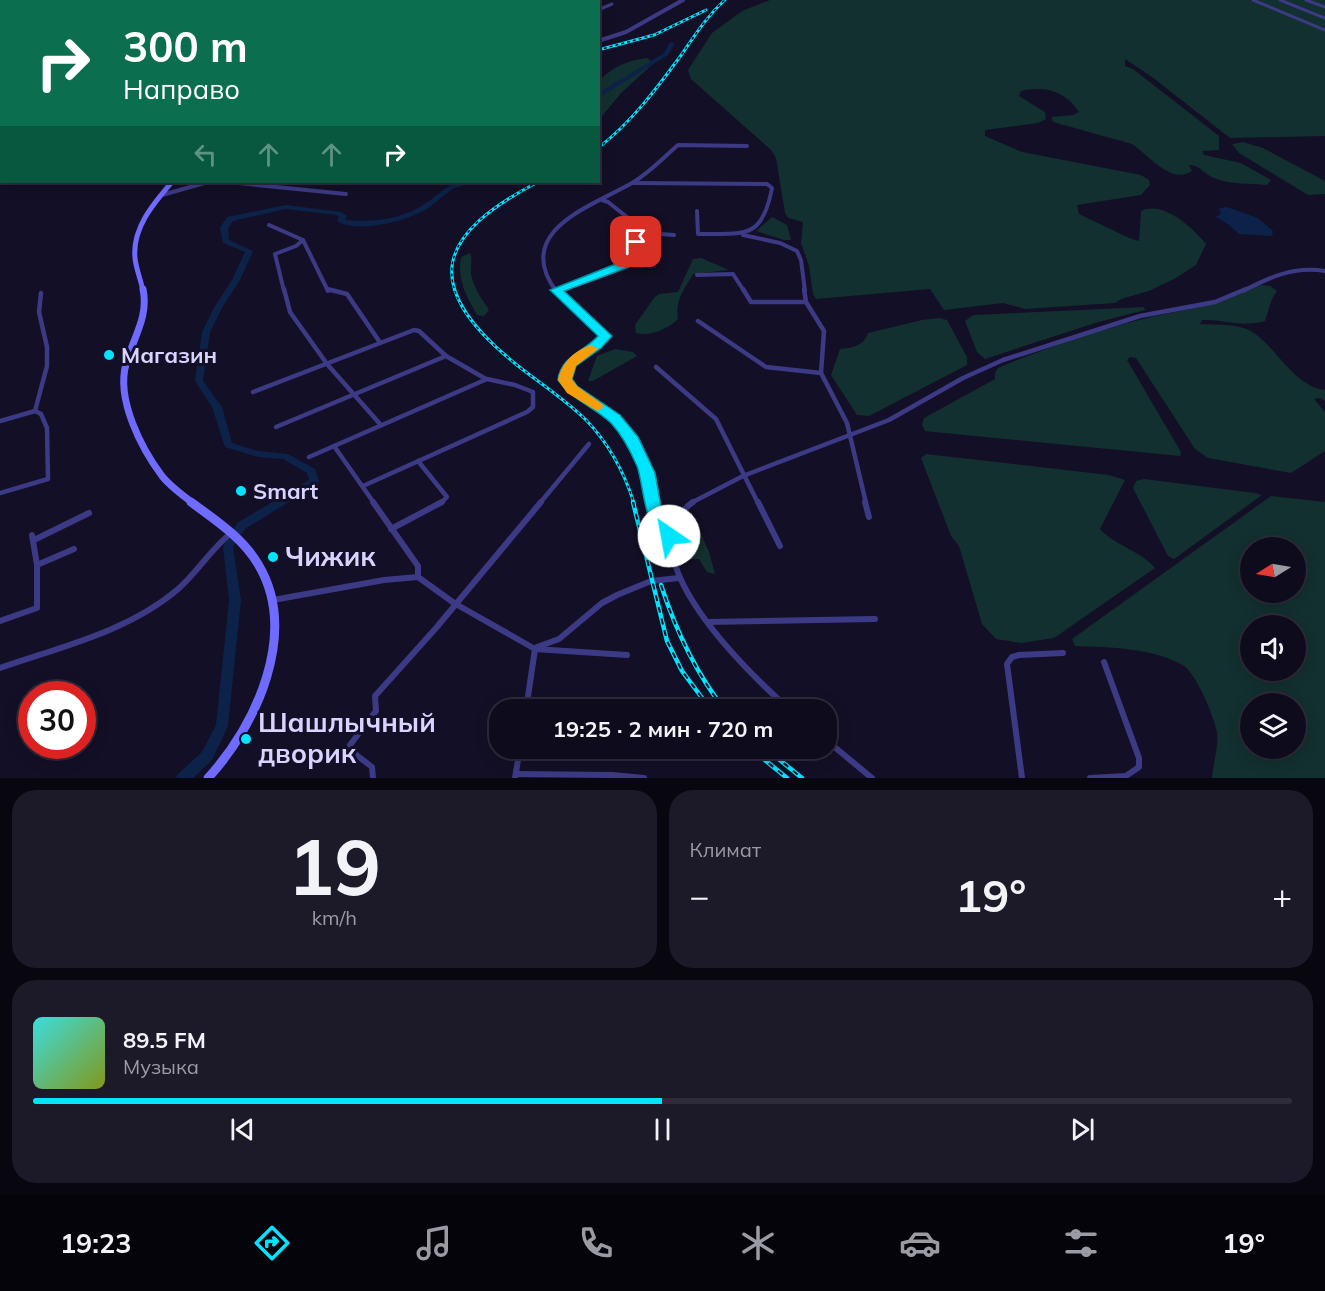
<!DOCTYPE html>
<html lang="ru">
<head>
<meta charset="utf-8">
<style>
	body { margin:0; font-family:Mulish,sans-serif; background:#1c1929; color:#f1f3f6; height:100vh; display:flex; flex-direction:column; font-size:22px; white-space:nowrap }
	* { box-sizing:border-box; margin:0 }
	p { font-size:20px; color:#9b9ba3 }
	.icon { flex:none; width:33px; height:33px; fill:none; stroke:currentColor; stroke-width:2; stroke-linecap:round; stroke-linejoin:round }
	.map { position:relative; height:778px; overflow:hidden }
	.side { display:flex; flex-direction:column; gap:12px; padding:12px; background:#08060f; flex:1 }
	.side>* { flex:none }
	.top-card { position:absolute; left:0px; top:0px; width:600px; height:183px; box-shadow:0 3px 15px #0003,0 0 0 2px #2e2b3b; background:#0b6e4f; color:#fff; overflow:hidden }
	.needle { width:39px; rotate:259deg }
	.tools { position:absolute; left:1240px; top:537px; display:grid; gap:12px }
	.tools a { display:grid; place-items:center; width:66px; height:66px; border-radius:50%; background:#0e0b1c; box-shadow:0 3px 15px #0003,0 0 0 2px #2e2b3b; font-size:30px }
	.speed { position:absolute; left:18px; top:681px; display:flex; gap:12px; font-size:30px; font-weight:700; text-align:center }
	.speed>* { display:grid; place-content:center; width:78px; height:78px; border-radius:50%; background:#0e0b1c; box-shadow:0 3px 15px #0003,0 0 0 2px #2e2b3b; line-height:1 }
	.speed .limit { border:9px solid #d22; background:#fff; color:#111 }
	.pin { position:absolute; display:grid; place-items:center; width:51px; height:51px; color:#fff; margin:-26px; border-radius:12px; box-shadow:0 3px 9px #0006 }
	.me { position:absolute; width:66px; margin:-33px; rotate:327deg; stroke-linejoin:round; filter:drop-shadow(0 0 4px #0008) }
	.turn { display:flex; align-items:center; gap:21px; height:126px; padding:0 24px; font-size:27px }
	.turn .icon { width:78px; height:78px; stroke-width:2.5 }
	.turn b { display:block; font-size:42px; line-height:51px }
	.lanes { display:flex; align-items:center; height:57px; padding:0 24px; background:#0003; justify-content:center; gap:30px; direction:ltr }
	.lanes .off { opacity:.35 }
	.big { font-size:45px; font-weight:700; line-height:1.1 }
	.side .card { flex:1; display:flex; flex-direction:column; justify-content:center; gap:9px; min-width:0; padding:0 21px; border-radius:24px; background:#1c1929 }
	.side .dial { align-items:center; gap:0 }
	.dial b { font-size:78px; line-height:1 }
	.song { display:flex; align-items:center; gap:18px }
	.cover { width:72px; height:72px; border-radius:9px; background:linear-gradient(135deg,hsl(180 70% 55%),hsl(70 70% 35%)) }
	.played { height:6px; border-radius:3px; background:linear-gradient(90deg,#00e5ff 50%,#2e2b3b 50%) }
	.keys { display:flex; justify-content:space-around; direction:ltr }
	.heat { display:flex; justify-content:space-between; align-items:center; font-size:33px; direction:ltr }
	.side .tiles { flex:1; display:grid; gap:12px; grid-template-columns:1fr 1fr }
	.card:last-child { grid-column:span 2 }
	.trip { position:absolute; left:489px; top:699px; width:348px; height:60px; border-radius:24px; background:#0e0b1c; box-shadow:0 3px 15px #0003,0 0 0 2px #2e2b3b; font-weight:700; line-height:60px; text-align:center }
	.dock { display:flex; height:96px; justify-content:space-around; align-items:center; background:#06040b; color:#9b9ba3 }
	.dock .icon { width:42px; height:42px }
	.dock .active { color:#00e5ff }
	.dock b { font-size:27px; color:#f1f3f6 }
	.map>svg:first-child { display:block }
	.green { fill:#12302f; fill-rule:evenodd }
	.water { fill:#0c2248 }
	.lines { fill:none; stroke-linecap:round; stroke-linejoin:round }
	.river { fill:#0c2248; fill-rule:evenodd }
	.minor-far3 { stroke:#3d3a85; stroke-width:3 }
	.minor-far2 { stroke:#3d3a85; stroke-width:4 }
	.minor-far1 { stroke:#3d3a85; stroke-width:4.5 }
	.minor { stroke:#3d3a85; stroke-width:6 }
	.tertiary { stroke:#3d3a85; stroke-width:4 }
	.secondary-far2 { stroke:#6f6bff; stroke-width:5 }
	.secondary-far1 { stroke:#6f6bff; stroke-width:7 }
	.secondary { stroke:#6f6bff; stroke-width:9 }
	.rail-far1-casing { stroke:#00e5ff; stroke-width:3 }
	.rail-casing { stroke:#00e5ff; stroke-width:4.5 }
	.rail-far1 { stroke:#130f26; stroke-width:1.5; stroke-dasharray:3; stroke-linecap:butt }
	.rail { stroke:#130f26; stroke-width:2; stroke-dasharray:6; stroke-linecap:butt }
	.route { fill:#00e5ff; stroke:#0095a6; stroke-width:1.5 }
	.slow { fill:#f59e0b }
	.poi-dot { fill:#00e5ff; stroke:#130f26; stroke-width:2 }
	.labels { text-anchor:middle; stroke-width:6; stroke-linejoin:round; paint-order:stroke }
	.poi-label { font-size:22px; font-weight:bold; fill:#d9d4ff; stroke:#130f26; text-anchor:start }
	.near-poi-label { font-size:27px; font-weight:bold; fill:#d9d4ff; stroke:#130f26; text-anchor:start }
</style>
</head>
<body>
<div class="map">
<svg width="1325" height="778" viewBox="0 0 1325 778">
	<rect width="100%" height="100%" fill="#130f26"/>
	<g class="green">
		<path d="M770 0H1325V136L1230 138 1152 77 1125 59V66L1133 69 1219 136V150L1202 151 1204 155 1241 163 1271 180 1267 185C1250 183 1230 185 1214 178 1205 175 1200 165 1189 165L1192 171C1170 185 1149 155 1132 144L1053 122 1051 117 1073 115 1079 112C1064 90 1045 86 1021 91L1019 96 1045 112 1046 119 1038 123 985 130V136L1022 152 1141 175 1149 180 1150 185 1141 195 1077 205 1079 214 1129 238 1139 241 1141 211C1163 200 1193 228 1206 244L1196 265 1176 278 1149 291 1121 299 1115 303 1025 309 1003 303 944 310 930 289 816 299 813 294 809 266 801 243 803 222 788 218 785 213 776 158 771 150 691 79 688 70 712 33 742 11Z"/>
		<path d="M647 58 654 63 621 93 599 120V81C612 67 628 60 647 58Z"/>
		<polygon points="1243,142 1263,148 1325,181 1325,194 1308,195 1239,153 1232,144"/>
		<polygon points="772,217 787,225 791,240 784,240 756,231"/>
		<path d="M470 253C473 260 470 266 471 274 473 287 482 299 489 310L484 316 477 315C466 296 457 279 461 257Z"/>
		<path d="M701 258 729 270 693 274C684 290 675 300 678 319 668 329 650 337 636 333L635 325 654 298 659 294 678 292 693 259Z"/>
		<path d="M1256 284 1270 286 1277 291 1272 299 1265 321C1243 328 1224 319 1202 320L1200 324C1216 325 1240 323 1254 333 1277 349 1295 387 1325 390V401L1320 398 1314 399 1325 412V451L1291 473 1208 458 1195 449 1136 358 1130 357 1127 360 1181 452 1180 456 934 432 925 431 922 425 924 418 995 379V373L998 368C1045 348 1093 332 1143 319 1184 309 1219 307 1256 284Z"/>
		<polygon points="1144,307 1145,310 1095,323 985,359 977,352 965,321 973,315"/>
		<path d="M939 318 947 320 967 357V365L869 416 857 415 831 375 840 349C852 348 864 346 868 333L922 320Z"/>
		<polygon points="615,349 633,352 637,356 593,381 588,381 597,356"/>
		<path d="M926 454 1109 475 1125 480 1100 529C1115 546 1140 550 1155 568L1054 638 1021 643 996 639 982 624 959 546 951 536 921 458Z"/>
		<polygon points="1144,479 1255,493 1262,495 1174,559 1168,556 1133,488 1136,481"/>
		<path d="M1271 496 1325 502V778H1212C1213 764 1219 745 1217 732 1214 717 1197 675 1184 666 1155 648 1109 647 1075 646L1072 639ZM1251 548H1296V592H1251ZM1251 626H1296V670H1251ZM1251 704H1296V748H1251Z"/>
		<polygon points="692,514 709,552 715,574 707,572 699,559 686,559 681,555 678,536 685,516"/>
	</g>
	<polygon class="water" points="1227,207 1258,218 1273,231 1272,236 1239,234 1229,225 1216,217 1221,213 1219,208"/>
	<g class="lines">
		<g class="river">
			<polygon points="670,42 675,43 668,55 598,98 598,93 664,53"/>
			<path d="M461 182H471C465 186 457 186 450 191 442 196 436 203 428 208 409 221 357 234 337 221L339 217 337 215 286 209 233 221 228 228 229 240 253 251 240 280 223 306 210 332 203 381 222 407 232 443 258 451 288 454 315 469 319 481 318 484 245 529 242 534 238 535 234 534 233 531 237 523 309 480 307 473 283 459 258 457 225 447 212 407 195 381 202 332 215 306 232 280 245 252 223 243 220 228 227 217 286 205 341 212 347 216 345 220C374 222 402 220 426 203 438 195 446 185 461 182Z"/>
			<polygon points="232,537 236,538 237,541 233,547 241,600 228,726 212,760 193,778 176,778 178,774 202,752 216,725 229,600 223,547 228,538"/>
		</g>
		<g class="minor-far3">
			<polyline points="1253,0 1325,30"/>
			<polyline points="1280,0 1325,18"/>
			<polyline points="1306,0 1325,7"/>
			<polyline points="571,2 575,0"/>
			<polyline points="598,10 612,4"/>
		</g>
		<g class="minor-far2">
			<polyline points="228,182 346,194"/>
			<path d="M634 183 767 184 772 188C762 241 744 233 698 234L697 211"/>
			<polyline points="162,195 208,182"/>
			<polyline points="602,200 608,202 647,233 674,235"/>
			<polyline points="269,225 303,240 328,291"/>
			<polyline points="743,235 780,243 797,251 801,260 805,291"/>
			<polyline points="697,275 733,274 744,291"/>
			<polyline points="556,290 620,268 632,255 636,242"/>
			<polyline points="284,291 275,254 296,246 303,240"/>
			<path d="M556 291C512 231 592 206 632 183 649 173 663 158 678 145L747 146"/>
			<path d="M1243 291C1270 277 1294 266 1325 271"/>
		</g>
		<g class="minor-far1">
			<polyline points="284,289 290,312 327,364 380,424"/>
			<polyline points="327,289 347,294 379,341"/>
			<path d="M555 289 605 336 568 368 565 374 567 385C622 424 639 433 653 503"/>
			<polyline points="743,289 751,302 806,302"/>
			<polyline points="804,289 806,302 824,331 821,373 847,423 866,503"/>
			<polyline points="556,290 558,289"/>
			<polyline points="698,321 766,367 821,373"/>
			<polyline points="656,367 716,419 758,503"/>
			<polyline points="253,392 414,330 419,331 446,356 486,379"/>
			<polyline points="35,411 47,366 47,347 39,312 41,293"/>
			<polyline points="0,421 35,411"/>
			<polyline points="276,427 446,356"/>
			<polyline points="334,446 374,503"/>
			<polyline points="309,457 487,379 515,385 533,392 533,407 527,412 363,486"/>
			<polyline points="418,461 447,497 441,503"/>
			<polyline points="0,493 48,479 47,428 41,414 35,411"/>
			<polyline points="540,503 589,444"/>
			<polyline points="691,503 743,476 889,420 963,378 1003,360 1140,316 1215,302 1246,289"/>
		</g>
		<g class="minor">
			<polyline points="373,502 418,566 418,577"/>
			<polyline points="652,502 656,520 669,536"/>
			<path d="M693 502C621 553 750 674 790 710"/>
			<polyline points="758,502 780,546"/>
			<polyline points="865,502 869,517"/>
			<polyline points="391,529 442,502"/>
			<polyline points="34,540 89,513"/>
			<polyline points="37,565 74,549"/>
			<polyline points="273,600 384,580 418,577 454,603 535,649 627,655"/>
			<polyline points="0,621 37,608 37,565 32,535"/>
			<polyline points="708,622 875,619"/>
			<polyline points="537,647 559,639 602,603 617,595 651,581 679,578"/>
			<path d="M0 668C60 647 127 632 177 590 197 573 210 550 231 533"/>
			<polyline points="526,710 535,649"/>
			<polyline points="826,740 872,778"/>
			<polyline points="516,774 612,775 644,778"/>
			<polyline points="373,778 372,767 350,750 350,745 376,711 375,696 436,628 541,502"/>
			<polyline points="515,778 520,748"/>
			<polyline points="1022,778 1007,664 1012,657 1019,655 1063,653"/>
			<polyline points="1090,778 1126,776 1139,767 1139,758 1104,662"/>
		</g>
		<polyline class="tertiary" points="598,41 626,32 683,0"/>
		<path class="secondary-far2" d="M143 291C141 280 136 269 135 258 132 228 154 203 172 182"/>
		<path class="secondary-far1" d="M143 289C149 317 133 338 126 364 116 399 141 448 162 476 170 486 182 495 193 503"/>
		<path class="secondary" d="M191 502C215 520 242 537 258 564 299 632 257 725 208 778"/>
		<g class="rail-far1-casing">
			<g id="rail-far1">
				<polyline points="598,50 654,35 706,10"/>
				<path d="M598 148C631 123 657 88 682 54 695 35 707 16 725 0"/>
				<path d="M538 182C438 234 419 284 512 361 536 381 564 398 587 421 609 444 624 472 634 503"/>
			</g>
		</g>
		<g class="rail-casing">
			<g id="rail">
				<polyline points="633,502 667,641 682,671 711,710"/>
				<path d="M661 585C676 631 695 672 725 710"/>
				<polyline points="750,748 787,778"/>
				<polyline points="765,748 802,778"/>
			</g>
		</g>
		<use href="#rail-far1" class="rail-far1"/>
		<use href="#rail" class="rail"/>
	</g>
	<path class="route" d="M636 239 642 242 638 255 629 267 564 291 612 336 601 348 576 366 572 379 577 386 620 415 638 437 655 473 663 518 677 536 675 540C645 550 644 483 637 466 630 450 623 436 611 423 594 407 572 400 558 380 561 356 584 352 598 336L550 290 621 262 627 255 631 242Z"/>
	<path class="slow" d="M591 345 598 349 576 366 572 379 577 386 602 404 604 407 597 411 567 393 558 380C561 363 575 350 591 345Z"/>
	<g class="poi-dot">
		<circle cx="109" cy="355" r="6"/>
		<circle cx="241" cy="491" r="6"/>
		<circle cx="273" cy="557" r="6"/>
		<circle cx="246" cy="739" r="6"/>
	</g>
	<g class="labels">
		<g class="poi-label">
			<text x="121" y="363">Магазин</text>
			<text x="253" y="499">Smart</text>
		</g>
		<g class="near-poi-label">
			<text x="285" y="566">Чижик</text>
			<text x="258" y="732">Шашлычный<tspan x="258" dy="31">дворик</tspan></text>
		</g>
	</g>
</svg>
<div class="tools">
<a><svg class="needle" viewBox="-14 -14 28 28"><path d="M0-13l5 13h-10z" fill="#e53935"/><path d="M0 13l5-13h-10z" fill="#9b9ba3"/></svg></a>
<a><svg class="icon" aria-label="sound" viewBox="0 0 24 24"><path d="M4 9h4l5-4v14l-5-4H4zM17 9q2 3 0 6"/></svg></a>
<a><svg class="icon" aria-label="layers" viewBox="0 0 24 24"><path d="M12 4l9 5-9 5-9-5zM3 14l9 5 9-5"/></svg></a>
</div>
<div class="speed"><div class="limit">30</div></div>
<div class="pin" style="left:636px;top:242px;background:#d93025"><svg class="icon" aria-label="arrive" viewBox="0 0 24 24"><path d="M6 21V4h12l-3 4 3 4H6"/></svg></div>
<svg class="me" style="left:669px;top:536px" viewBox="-20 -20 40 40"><circle r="19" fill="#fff"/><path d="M0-13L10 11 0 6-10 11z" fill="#00e5ff"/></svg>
<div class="trip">19:25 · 2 мин · 720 m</div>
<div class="top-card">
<div class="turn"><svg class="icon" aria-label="right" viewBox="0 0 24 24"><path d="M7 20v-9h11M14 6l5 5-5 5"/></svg><div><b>300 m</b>Направо</div></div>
<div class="lanes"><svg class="icon off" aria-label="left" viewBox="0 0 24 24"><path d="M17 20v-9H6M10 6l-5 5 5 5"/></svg><svg class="icon off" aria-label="ahead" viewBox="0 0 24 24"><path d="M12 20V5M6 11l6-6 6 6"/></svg><svg class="icon off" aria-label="ahead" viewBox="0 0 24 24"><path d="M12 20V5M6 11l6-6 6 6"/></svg><svg class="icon" aria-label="right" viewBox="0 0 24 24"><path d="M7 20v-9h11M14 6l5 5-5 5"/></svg></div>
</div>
</div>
<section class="side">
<div class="tiles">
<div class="card dial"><b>19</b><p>km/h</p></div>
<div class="card"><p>Климат</p>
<div class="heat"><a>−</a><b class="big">19°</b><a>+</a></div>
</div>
<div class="card">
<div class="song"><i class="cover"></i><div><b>89.5 FM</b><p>Музыка</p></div></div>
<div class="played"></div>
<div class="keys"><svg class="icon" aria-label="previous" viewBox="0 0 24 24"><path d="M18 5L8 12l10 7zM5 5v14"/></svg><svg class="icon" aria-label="pause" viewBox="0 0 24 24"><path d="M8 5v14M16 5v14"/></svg><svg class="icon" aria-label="next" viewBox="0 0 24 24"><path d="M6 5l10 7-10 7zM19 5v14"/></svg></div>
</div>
</div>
</section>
<nav class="dock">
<b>19:23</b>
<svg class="icon active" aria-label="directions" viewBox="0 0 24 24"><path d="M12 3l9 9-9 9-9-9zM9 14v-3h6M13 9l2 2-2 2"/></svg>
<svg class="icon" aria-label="music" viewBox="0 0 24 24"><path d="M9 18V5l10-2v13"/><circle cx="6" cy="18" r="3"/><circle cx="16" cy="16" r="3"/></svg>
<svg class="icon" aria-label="phone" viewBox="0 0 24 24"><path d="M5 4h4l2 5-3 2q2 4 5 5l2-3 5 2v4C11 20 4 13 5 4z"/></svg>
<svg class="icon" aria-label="climate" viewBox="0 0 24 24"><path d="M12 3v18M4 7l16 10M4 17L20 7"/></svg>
<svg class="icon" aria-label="car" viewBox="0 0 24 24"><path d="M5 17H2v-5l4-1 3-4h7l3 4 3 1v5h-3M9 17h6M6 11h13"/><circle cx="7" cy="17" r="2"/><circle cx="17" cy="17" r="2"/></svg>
<svg class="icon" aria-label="filters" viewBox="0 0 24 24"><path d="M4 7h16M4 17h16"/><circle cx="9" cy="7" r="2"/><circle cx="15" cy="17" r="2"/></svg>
<b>19°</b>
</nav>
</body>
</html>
